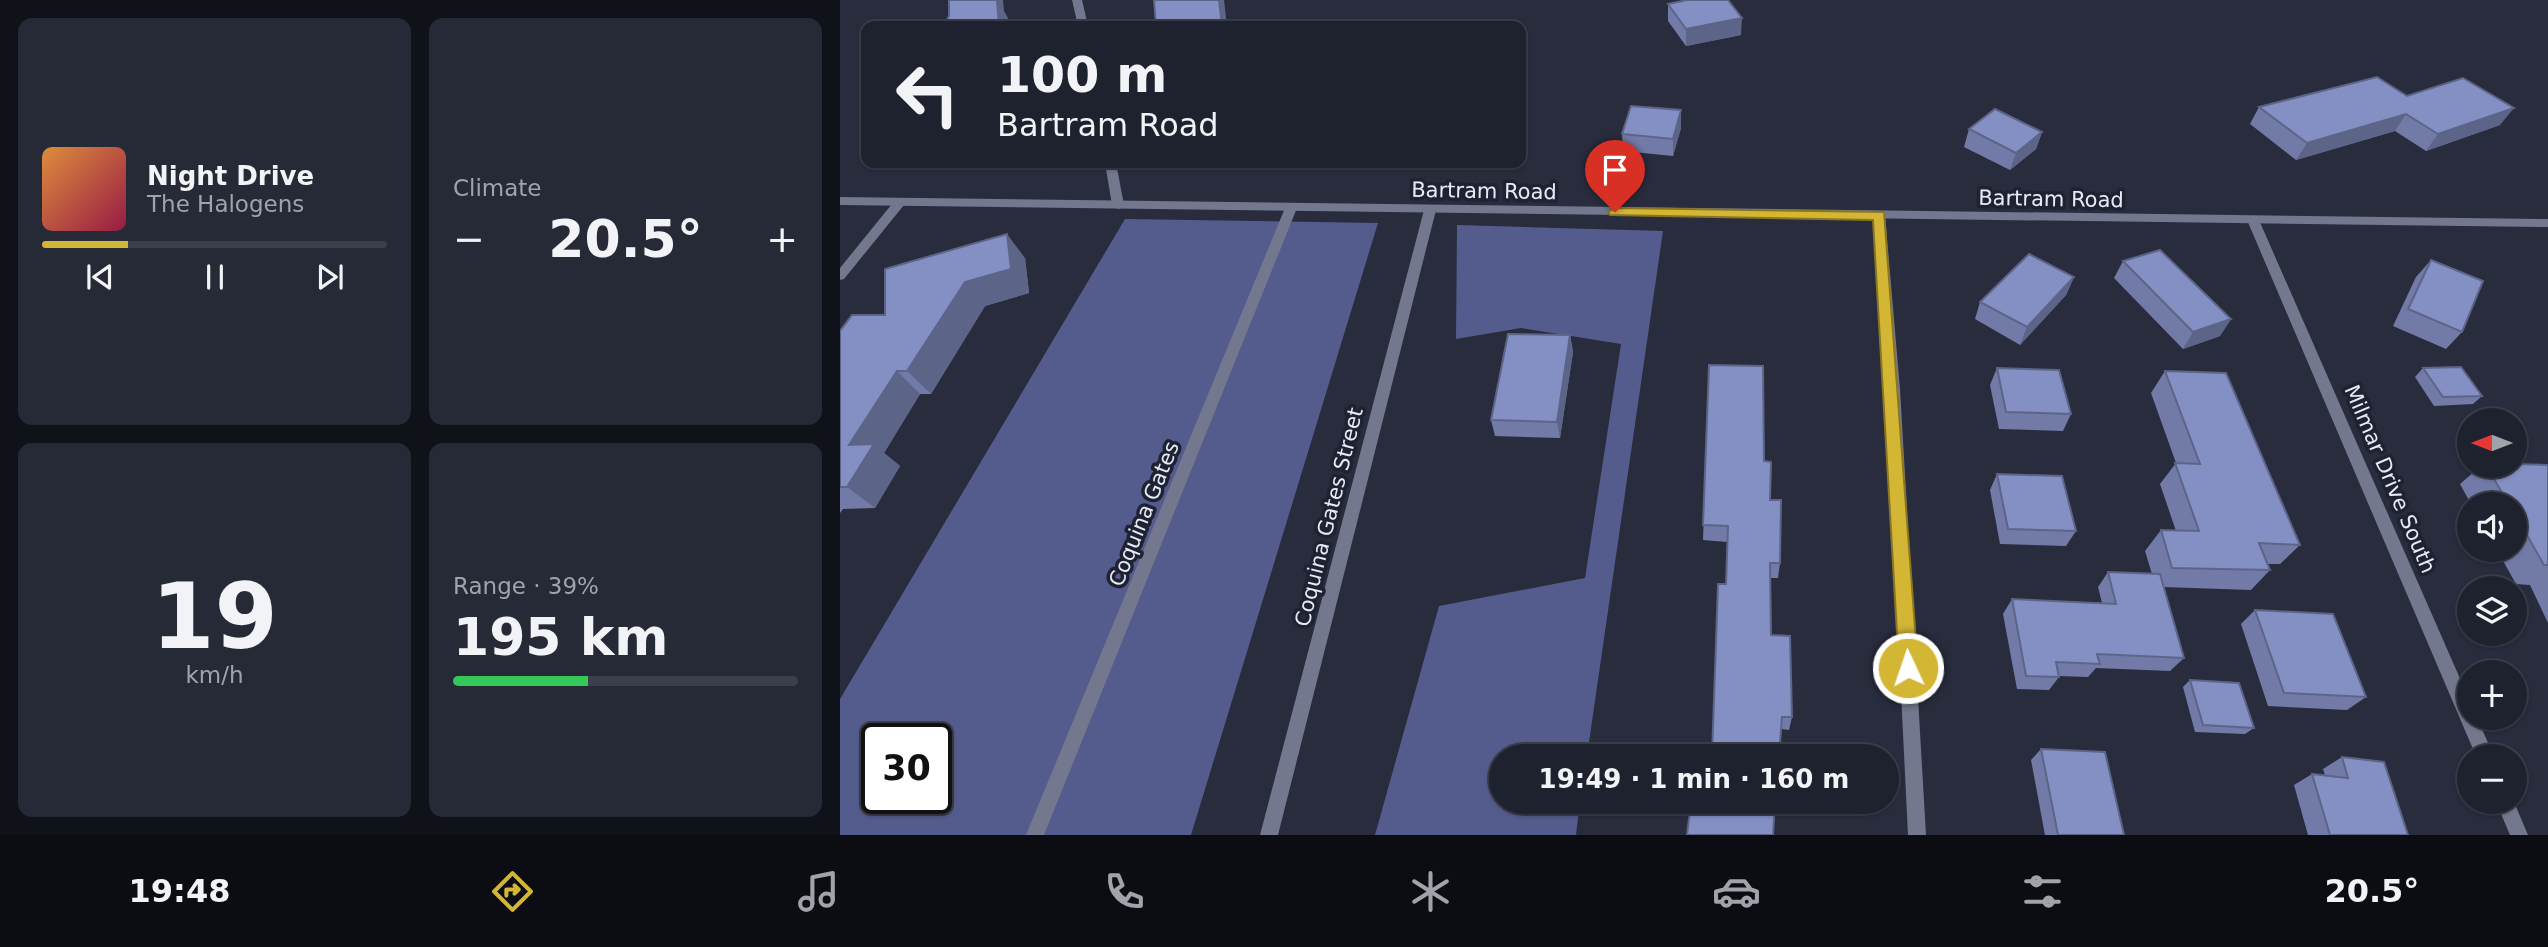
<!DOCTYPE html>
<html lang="en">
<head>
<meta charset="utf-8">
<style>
	body { margin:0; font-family:"DejaVu Sans",sans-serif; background:#262936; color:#f1f3f6; height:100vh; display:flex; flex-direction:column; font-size:26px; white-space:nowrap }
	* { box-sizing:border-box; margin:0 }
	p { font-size:23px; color:#a1a3aa }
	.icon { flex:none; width:38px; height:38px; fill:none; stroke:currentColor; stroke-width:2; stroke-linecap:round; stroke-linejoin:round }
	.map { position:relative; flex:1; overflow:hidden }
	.sheet { display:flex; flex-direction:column; gap:18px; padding:18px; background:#101219; width:840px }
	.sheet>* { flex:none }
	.banner { position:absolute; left:21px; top:21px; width:665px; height:147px; border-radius:14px; box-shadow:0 2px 5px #0004,0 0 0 2px #3c3e4a; background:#1e212e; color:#f1f3f6; overflow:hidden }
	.needle { width:46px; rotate:270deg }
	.tools { position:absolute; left:1617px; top:408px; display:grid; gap:14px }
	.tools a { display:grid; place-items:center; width:70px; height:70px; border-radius:50%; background:#1e212e; box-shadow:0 2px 5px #0004,0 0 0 2px #3c3e4a; font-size:35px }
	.speed { position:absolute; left:21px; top:723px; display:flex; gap:14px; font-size:35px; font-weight:700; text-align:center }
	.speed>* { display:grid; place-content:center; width:91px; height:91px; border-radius:50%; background:#1e212e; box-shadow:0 2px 5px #0004,0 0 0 2px #3c3e4a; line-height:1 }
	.speed .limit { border:4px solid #111; border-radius:10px; background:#fff; color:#111 }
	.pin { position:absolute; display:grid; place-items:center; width:60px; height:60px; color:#fff; margin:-72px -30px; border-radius:50% 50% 50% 0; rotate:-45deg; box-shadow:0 0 7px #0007 }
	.pin .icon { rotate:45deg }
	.me { position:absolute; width:77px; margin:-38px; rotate:357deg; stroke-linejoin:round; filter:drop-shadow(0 0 5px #0008) }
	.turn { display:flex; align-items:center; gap:24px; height:147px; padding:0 21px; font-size:32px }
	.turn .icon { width:91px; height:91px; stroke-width:2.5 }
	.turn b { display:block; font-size:49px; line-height:60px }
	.big { font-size:52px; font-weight:800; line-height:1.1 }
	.sheet .tile { flex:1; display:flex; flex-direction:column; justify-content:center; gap:10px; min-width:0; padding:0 24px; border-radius:14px; background:#262936 }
	.sheet .dial { align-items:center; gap:0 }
	.dial b { font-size:91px; line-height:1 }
	.song { display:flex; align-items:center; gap:21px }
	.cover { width:84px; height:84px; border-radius:10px; background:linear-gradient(135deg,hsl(30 70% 55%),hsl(340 70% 35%)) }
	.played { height:7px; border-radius:4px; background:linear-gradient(90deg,#d4b635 25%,#3c3e4a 25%) }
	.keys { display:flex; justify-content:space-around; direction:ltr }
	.heat { display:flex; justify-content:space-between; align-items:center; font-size:38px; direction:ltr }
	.charge { height:10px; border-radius:5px; background:linear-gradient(90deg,#34c759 39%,#3c3e4a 0) }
	.sheet .tiles { flex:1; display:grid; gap:18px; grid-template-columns:repeat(2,1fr) }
	.trip { position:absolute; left:649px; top:744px; width:410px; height:70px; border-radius:35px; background:#1e212e; box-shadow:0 2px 5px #0004,0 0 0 2px #3c3e4a; font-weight:800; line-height:70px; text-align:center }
	.dock { display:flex; height:112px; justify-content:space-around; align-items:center; background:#0c0d12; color:#a1a3aa }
	.dock .icon { width:49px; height:49px }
	.dock .active { color:#d4b635 }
	.dock b { font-size:32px; color:#f1f3f6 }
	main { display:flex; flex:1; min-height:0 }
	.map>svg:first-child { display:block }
	.forest { fill:#535c8c; fill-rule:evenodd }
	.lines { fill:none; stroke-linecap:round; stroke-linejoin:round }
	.minor { fill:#73788e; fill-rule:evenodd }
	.tertiary { fill:#73788e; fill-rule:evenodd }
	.wall { fill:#727ba8 }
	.shaded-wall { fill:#5c6488 }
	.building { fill:#848fc3; stroke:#5c6488; stroke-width:2 }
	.route { fill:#d4b635; stroke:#8a7622; stroke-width:2 }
	.labels { text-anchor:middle; stroke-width:7; stroke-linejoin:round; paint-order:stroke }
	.street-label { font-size:21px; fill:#e8ebf6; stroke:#1f2232 }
</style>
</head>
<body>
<main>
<section class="sheet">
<div class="tiles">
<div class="tile">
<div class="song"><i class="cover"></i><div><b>Night Drive</b><p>The Halogens</p></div></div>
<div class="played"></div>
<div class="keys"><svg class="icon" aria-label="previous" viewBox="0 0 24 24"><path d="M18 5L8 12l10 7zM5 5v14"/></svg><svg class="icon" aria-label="pause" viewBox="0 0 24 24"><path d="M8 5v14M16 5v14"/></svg><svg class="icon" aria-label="next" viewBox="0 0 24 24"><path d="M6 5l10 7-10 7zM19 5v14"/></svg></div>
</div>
<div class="tile"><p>Climate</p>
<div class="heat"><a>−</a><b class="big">20.5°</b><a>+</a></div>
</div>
<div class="tile dial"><b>19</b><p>km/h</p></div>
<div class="tile"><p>Range · 39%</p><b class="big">195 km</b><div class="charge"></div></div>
</div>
</section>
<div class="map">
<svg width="1708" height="835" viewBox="0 0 1708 835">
	<rect width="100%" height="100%" fill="#282c3d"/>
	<g class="forest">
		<path d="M285 219 538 223 351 835H0V699ZM37 738H96V798H37Z"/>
		<polygon points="617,225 823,231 747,756 662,756 662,802 740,802 736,835 535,835 599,606 745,578 781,344 681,328 616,339"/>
	</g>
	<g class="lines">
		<g class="minor">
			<polygon points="232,0 242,0 248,26 238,26"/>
			<polygon points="265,163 276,163 284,205 282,208 278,209 272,205"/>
			<polygon points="60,198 66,202 64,205 4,279 0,280 0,268 56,199"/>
			<polygon points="451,204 457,208 204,835 186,835 445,208"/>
			<polygon points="590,206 596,210 438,835 420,835 584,210"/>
			<polygon points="1039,211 1045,215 1060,389 1086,835 1068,835 1046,389 1033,215"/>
			<polygon points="1413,216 1419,220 1629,699 1629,718 1637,718 1654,756 1636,756 1407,220"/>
			<polygon points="1656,802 1674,802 1688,835 1670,835"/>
		</g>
		<polygon class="tertiary" points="0,197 1708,219 1708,227 0,205"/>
	</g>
	<g class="wall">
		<polygon points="828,4 901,35 846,46 828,21"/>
		<polygon points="1567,96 1660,125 1586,151 1555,131 1456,160 1410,124 1419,107"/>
		<polygon points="841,110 841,128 833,156 783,151 782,134"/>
		<polygon points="1129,129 1202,132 1196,149 1170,170 1124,147"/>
		<polygon points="185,258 189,293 145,306 91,394 80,394 44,453 60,466 35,508 3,509 0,513 0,331 45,315"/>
		<polygon points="1591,260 1622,332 1606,349 1553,326 1576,277"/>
		<polygon points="1283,261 1391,319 1380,336 1343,349 1274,278"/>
		<polygon points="1234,277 1226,295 1180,345 1135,319 1140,302"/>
		<polygon points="730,335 733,352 720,438 655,436 651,420"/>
		<polygon points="869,365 924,461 940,563 938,578 930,578 931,635 952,717 949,730 941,729 886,584 887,542 863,540"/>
		<polygon points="1157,368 1231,414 1223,431 1159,429 1150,385"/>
		<polygon points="1583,368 1642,396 1633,404 1594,406 1575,377"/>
		<polygon points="1325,371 1460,545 1440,564 1427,564 1430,570 1411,590 1323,587 1344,658 1330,671 1256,668 1248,677 1219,676 1219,677 1209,690 1177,689 1163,614 1172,599 1262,603 1258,587 1268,572 1312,574 1305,551 1321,530 1336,531 1320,484 1336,463 1311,393"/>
		<polygon points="1708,465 1708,623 1690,585 1676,584 1657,550 1675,550 1675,504 1631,504 1620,484 1641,466"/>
		<polygon points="1157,474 1236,531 1226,546 1160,544 1150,490"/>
		<polygon points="1415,610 1526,697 1507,710 1428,706 1401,624"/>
		<polygon points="1350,680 1414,728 1405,734 1355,732 1343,687"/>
		<polygon points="1201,749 1284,835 1205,835 1191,760"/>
		<polygon points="1502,757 1568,835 1468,835 1454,785 1472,774 1485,775 1483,769"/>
	</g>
	<g class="shaded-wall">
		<polygon points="154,0 163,0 164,11 168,18 168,26 159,26"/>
		<polygon points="379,0 384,0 387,26 382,26"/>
		<polygon points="902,18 901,35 846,46 846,29"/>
		<polygon points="1674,108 1660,125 1586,151 1598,134"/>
		<polygon points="841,110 841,128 833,156 833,139"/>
		<polygon points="1566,114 1555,131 1456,160 1467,143"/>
		<polygon points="1202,132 1196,149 1170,170 1176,153"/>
		<polygon points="167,234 185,258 189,293 145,306 91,394 67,371 125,282"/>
		<polygon points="1234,277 1226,295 1180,345 1187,327"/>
		<polygon points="1391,319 1380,336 1343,349 1353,332"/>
		<polygon points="730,335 733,352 720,438 717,422"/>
		<polygon points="57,371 80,394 44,453 60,466 35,508 7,487 9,445"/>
	</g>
	<g class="building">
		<polygon points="109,0 157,0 159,26 103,26 109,16"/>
		<polygon points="314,0 379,0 382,26 316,26"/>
		<polygon points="847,0 888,0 902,18 846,29 828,4"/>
		<polygon points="1537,77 1567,96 1623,78 1674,108 1598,134 1566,114 1467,143 1419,107"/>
		<polygon points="791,106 841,110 833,139 782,134"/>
		<polygon points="1155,109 1202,132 1176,153 1129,129"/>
		<polygon points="167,234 171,269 125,282 67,371 57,371 9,445 34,444 7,487 0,487 0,331 12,315 45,315 45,269"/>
		<polygon points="1320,250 1391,319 1353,332 1283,261"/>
		<polygon points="1189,254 1234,277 1187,327 1140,302"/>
		<polygon points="1591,260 1643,281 1622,332 1568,309"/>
		<polygon points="668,334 730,335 717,422 651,420"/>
		<polygon points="869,365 923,366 924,461 931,462 930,500 941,500 940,563 930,563 931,635 950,636 952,717 942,717 939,756 872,756 878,584 886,584 888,526 863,525"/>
		<polygon points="1621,367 1642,396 1603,397 1583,368"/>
		<polygon points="1157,368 1219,370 1231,414 1166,412"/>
		<polygon points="1325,371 1386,373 1460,545 1419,543 1430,570 1332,568 1321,530 1359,531 1335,463 1360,464"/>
		<polygon points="1675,464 1708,465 1708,565 1704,565 1675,514 1675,504 1669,504 1646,466 1675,466"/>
		<polygon points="1157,474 1222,476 1236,531 1168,529"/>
		<polygon points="1268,572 1320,574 1344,658 1257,654 1260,664 1216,662 1219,677 1186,676 1172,599 1276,604"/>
		<polygon points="1415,610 1493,614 1526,697 1444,693"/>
		<polygon points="1350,680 1399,683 1414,728 1363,725"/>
		<polygon points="1201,749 1265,752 1284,835 1218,835"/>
		<polygon points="1502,757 1544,762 1568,835 1490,835 1472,774 1508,778"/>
		<polygon points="851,802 935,802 933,835 847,835"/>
	</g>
	<polygon class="route" points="775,208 1044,212 1078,668 1075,674 1068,677 1061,674 1059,668 1033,220 770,215 768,212"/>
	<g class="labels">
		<g class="street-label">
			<text transform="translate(644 191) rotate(1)" y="7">Bartram Road</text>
			<text transform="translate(1211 199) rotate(1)" y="7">Bartram Road</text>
			<text transform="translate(1550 479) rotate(67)" y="7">Milmar Drive South</text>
			<text transform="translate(304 514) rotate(-68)" y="7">Coquina Gates</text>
			<text transform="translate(489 517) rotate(-76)" y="7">Coquina Gates Street</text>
		</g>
	</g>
</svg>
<div class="tools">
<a><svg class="needle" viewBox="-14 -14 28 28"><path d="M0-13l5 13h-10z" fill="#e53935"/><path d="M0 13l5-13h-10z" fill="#a1a3aa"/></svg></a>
<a><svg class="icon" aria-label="sound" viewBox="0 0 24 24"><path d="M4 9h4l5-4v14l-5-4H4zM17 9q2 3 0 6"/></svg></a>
<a><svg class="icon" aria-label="layers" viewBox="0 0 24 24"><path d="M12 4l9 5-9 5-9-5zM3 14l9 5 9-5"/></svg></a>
<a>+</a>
<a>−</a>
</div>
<div class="speed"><div class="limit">30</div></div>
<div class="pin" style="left:775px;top:212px;background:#d93025"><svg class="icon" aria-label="arrive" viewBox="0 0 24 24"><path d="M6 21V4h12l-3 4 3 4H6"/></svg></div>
<svg class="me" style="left:1068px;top:668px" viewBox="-20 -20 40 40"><circle r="17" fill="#d4b635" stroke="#fff" stroke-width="3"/><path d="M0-11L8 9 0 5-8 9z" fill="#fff"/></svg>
<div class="trip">19:49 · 1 min · 160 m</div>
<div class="banner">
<div class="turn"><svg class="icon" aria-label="left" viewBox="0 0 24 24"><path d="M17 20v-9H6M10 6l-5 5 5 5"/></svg><div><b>100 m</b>Bartram Road</div></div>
</div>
</div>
</main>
<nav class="dock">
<b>19:48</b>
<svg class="icon active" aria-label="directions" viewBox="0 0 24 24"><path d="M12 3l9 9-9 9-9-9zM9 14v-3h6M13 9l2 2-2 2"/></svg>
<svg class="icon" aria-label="music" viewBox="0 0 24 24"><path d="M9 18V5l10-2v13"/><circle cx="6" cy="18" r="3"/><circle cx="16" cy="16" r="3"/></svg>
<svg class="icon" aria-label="phone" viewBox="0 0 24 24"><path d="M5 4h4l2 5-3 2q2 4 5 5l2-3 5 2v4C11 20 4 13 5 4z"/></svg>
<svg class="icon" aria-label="climate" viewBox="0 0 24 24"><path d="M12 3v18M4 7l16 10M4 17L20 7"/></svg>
<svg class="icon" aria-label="car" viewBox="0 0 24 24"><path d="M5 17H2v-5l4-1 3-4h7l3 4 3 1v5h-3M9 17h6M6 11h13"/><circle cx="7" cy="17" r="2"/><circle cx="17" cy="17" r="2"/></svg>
<svg class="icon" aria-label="filters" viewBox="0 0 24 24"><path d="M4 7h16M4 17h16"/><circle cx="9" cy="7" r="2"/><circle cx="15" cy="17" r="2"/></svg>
<b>20.5°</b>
</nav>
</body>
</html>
